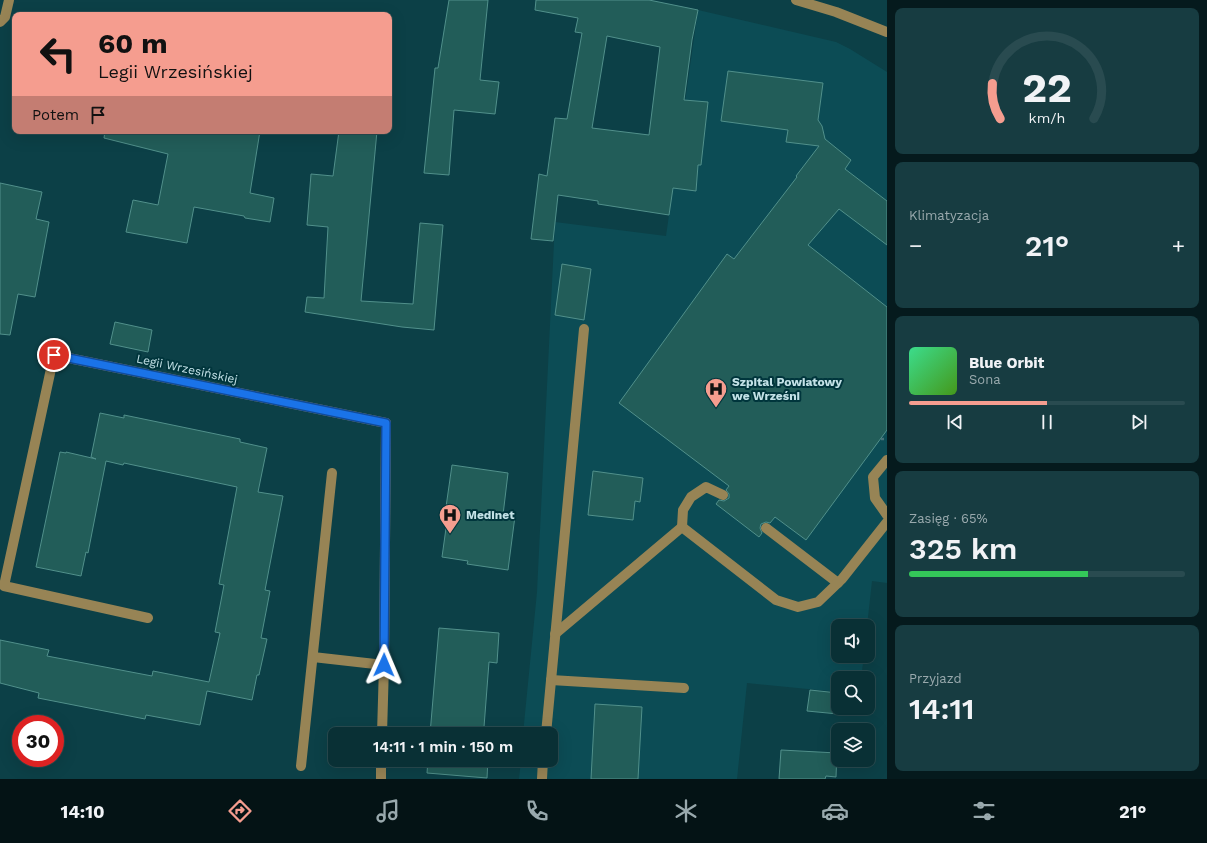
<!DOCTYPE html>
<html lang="pl">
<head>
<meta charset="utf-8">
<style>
	body { margin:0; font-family:"Work Sans",sans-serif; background:#173c41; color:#f1f3f6; height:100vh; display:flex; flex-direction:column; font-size:15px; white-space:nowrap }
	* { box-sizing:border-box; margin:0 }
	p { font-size:13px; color:#99a9ad }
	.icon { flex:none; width:22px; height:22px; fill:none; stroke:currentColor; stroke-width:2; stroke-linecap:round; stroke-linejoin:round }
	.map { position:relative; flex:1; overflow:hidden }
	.drawer { display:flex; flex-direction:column; gap:8px; padding:8px; background:#051a1d; width:320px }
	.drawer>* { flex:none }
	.top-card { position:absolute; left:12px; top:12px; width:380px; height:122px; border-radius:8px; box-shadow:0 4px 16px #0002,0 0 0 1px #294b50; background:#f59d8f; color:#111; overflow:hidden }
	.fabs { position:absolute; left:831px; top:619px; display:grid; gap:8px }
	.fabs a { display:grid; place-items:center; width:44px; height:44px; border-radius:8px; background:#093035; box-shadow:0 4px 16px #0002,0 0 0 1px #294b50; font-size:20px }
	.speed { position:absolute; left:12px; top:715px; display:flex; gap:8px; font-size:20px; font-weight:700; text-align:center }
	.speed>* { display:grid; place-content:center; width:52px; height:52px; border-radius:50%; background:#093035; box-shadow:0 4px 16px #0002,0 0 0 1px #294b50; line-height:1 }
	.speed .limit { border:6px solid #d22; background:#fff; color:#111 }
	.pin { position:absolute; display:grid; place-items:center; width:34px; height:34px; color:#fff; margin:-17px; border:2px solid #fff; border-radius:50%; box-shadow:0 1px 4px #0007 }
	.me { position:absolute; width:44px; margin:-22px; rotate:1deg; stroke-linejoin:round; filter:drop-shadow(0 0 3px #0008) }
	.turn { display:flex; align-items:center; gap:14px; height:84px; padding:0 20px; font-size:18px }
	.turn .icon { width:52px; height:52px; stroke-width:2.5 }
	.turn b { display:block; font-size:28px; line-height:34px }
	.then { display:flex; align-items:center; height:38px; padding:0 20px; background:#0003; gap:8px; font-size:15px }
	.big { font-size:30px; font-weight:600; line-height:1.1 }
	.drawer .widget { flex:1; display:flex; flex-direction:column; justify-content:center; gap:6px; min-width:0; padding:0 14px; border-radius:8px; background:#173c41 }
	.drawer .dial { align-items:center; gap:0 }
	.dial svg { height:104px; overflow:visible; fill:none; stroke:#294b50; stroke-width:7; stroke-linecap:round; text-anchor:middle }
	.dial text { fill:#f1f3f6; stroke:none }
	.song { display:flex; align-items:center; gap:12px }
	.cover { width:48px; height:48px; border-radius:6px; background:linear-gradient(135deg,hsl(150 70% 55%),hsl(100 70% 35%)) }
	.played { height:4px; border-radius:2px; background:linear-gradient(90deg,#f59d8f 50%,#294b50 50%) }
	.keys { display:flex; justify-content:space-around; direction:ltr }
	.heat { display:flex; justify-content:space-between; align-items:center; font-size:22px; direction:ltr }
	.charge { height:6px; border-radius:3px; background:linear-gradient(90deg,#34c759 65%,#294b50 0) }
	.trip { position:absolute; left:328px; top:727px; width:230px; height:40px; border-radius:8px; background:#093035; box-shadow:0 4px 16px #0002,0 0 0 1px #294b50; font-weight:600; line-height:40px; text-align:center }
	.tab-bar { display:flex; height:64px; justify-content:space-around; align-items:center; background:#041315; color:#99a9ad }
	.tab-bar .icon { width:28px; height:28px }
	.tab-bar .active { color:#f59d8f }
	.tab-bar b { font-size:18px; color:#f1f3f6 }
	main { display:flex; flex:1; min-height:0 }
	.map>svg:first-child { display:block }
	.built { fill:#0c4c55 }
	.building { fill:#225d59; stroke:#51908b; fill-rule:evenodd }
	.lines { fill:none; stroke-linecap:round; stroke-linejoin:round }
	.path { stroke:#457379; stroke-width:2.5; stroke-dasharray:3 3; stroke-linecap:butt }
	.minor { stroke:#978455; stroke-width:10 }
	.route-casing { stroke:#114b97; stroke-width:10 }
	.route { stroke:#1a73e8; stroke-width:7 }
	.labels { text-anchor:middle; stroke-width:4; stroke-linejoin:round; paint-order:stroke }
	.street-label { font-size:12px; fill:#c3e2e7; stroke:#00353c }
	.poi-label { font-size:12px; font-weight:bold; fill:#c3e2e7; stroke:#00353c; text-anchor:start }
</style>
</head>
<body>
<main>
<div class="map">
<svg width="887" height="779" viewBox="0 0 887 779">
	<rect width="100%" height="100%" fill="#0c4047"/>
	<polygon class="built" points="698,10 836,42 850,49 887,72 887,583 872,581 867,626 838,626 838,656 864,656 861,678 838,678 838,692 747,683 737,779 519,779 521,760 551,760 551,734 523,734 537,592 555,222 666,236"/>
	<g class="building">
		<polygon points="449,0 488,0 480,80 499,82 495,114 454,110 449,175 424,173 435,68 438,68"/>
		<path d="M536 0H649L698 10 692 40 684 100 708 102 701 165H698L696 191 673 188 669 215 598 204V201L558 195 553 241 531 239 539 174 547 176 555 118 567 119 582 33 575 32 578 18 535 10ZM607 36 660 47 649 135 592 128Z"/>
		<polygon points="728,71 823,83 818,120 822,126 825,139 851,160 845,169 887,201 887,245 839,209 808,245 887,307 887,430 806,540 775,517 770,523 766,522 761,524 760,528 762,533 759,537 716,504 719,500 724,501 729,498 729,494 726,490 729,486 619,403 727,254 734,259 797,177 796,176 819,146 786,142 788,130 721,121"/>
		<polygon points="105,131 260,131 250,193 274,198 270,222 245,218 244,216 194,207 187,243 126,232 133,200 158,205 168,154 104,138"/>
		<polygon points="339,131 377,131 361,301 413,304 420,223 443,225 434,330 402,327 305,312 307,297 324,298 328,227 307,225 311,174 333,176"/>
		<polygon points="0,183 42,192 36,219 49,222 35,297 18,294 10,335 0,334"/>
		<polygon points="562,264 591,269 584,320 555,315"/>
		<polygon points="115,322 152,330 148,352 110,344"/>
		<polygon points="100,413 124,418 124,415 240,439 240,442 267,448 258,492 283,496 265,590 270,591 261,638 267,639 259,675 257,675 252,700 207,691 200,725 146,715 145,719 38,698 39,693 0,683 0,640 49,650 47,656 152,676 153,671 209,682 220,633 215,632 224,585 219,584 237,487 124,463 123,465 106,461 88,553 86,552 81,576 36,567 60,452 66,453 66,452 96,459 91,457"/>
		<polygon points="452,465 508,473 503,515 515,516 508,570 467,564 468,561 442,557 447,521 444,521"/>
		<polygon points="593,471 643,478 640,502 635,501 633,520 588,515"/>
		<polygon points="439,628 499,633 497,663 489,662 484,727 491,728 490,734 430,734"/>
		<polygon points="810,690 838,693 838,714 807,711"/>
		<polygon points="595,704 642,707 638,779 591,779"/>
		<polygon points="781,750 837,753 836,777 826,776 825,779 779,779"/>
		<polygon points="428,760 488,760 487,778 427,773"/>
	</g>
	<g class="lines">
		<polyline class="path" points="881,439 887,439"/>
		<g class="minor">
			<polyline points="796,0 836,12 887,32"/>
			<polyline points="0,22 5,17 9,0"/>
			<polyline points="887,460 873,477 875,498 887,515"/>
			<polyline points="682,527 683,510 691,497 706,487 723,495"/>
			<polyline points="766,528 838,583"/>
			<polyline points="148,618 4,586 54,355 386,423 384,665 382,734"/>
			<polyline points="555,634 682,527 776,600 798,607 818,602 842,579 887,522"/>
			<polyline points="313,657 384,665"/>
			<polyline points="551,680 684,688"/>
			<polyline points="546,734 584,329"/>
			<polyline points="301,766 332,473"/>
			<polyline points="381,779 381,760"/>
			<polyline points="542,779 543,760"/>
		</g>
	</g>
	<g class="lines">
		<g class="route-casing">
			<polyline id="route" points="54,355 386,423 384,665"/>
		</g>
		<use href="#route" class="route"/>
	</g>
	<defs>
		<g id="hospital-pin" transform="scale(1.15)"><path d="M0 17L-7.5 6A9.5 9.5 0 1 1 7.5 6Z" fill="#f59d8f" stroke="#00353c"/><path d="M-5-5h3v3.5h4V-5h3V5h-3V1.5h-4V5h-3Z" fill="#111"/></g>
	</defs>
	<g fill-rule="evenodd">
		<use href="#hospital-pin" x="716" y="389"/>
		<use href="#hospital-pin" x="450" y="515"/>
	</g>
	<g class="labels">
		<g class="street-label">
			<text transform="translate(187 369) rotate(12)" y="4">Legii Wrzesińskiej</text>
		</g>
		<g class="poi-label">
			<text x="732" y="386">Szpital Powiatowy<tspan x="732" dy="14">we Wrześni</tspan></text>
			<text x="466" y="519">Medinet</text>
		</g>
	</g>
</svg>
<div class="fabs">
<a><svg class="icon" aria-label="sound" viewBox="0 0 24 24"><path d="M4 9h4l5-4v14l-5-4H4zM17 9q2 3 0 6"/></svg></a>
<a><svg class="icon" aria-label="search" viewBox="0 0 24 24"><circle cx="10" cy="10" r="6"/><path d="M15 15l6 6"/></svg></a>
<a><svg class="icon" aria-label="layers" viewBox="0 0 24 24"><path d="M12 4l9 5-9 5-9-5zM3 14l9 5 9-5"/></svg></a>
</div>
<div class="speed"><div class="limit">30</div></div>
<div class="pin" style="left:54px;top:355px;background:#d93025"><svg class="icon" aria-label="arrive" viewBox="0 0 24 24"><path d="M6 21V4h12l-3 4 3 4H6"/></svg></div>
<svg class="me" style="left:384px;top:665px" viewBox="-20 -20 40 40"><path d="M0-17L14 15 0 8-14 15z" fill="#1a73e8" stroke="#fff" stroke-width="4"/></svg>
<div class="trip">14:11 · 1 min · 150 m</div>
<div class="top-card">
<div class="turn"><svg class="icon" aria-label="left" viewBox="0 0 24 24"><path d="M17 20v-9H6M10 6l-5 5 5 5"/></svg><div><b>60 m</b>Legii Wrzesińskiej</div></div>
<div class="then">Potem<svg class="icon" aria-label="arrive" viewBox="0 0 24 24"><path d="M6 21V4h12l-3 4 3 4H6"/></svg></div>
</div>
</div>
<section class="drawer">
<div class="widget dial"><svg viewBox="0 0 100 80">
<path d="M14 69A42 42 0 1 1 86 69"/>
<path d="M14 69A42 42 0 0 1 8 42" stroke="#f59d8f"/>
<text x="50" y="56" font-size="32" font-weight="700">22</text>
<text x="50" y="72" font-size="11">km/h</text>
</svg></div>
<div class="widget"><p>Klimatyzacja</p>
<div class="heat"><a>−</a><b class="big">21°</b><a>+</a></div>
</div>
<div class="widget">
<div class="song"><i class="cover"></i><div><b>Blue Orbit</b><p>Sona</p></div></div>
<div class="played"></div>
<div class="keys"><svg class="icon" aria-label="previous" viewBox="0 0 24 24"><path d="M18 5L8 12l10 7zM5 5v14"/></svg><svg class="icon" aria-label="pause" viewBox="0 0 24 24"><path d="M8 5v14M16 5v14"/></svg><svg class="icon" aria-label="next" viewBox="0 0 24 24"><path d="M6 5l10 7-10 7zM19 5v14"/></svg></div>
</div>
<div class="widget"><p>Zasięg · 65%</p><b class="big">325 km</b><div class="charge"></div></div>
<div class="widget"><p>Przyjazd</p><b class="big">14:11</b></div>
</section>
</main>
<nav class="tab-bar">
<b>14:10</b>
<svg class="icon active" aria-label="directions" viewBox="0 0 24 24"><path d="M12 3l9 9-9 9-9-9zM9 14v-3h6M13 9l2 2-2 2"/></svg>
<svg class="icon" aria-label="music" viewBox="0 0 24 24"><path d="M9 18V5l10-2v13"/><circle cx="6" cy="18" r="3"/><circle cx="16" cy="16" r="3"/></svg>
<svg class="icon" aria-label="phone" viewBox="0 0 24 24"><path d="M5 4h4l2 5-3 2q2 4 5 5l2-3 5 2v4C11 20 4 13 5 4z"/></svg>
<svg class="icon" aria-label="climate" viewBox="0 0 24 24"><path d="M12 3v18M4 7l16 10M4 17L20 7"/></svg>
<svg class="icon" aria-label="car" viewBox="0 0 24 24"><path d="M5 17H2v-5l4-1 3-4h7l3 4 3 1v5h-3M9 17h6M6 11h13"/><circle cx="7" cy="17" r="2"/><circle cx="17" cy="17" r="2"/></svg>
<svg class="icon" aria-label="filters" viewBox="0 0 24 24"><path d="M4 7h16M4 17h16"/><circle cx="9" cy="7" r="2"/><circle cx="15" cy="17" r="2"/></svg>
<b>21°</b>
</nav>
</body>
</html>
